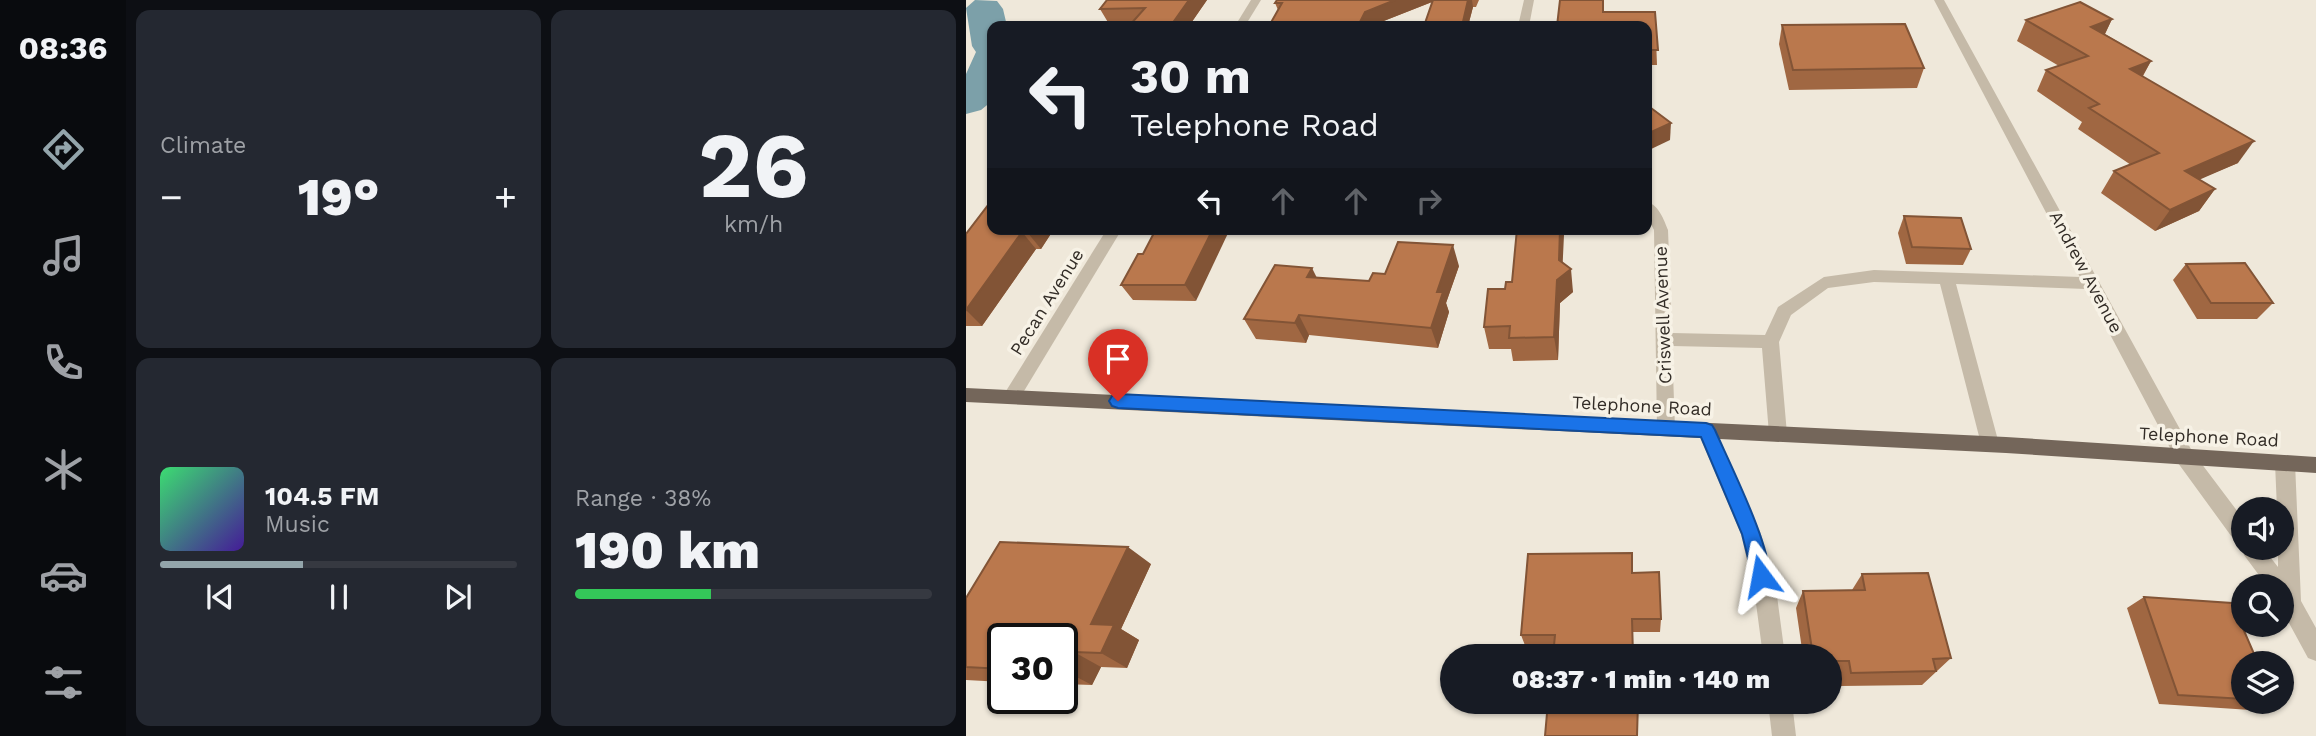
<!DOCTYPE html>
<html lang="en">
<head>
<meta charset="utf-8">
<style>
	body { margin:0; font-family:"Work Sans",sans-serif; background:#242831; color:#f1f3f6; height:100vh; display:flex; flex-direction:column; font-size:26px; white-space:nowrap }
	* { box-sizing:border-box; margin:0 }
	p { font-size:23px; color:#9ea1a6 }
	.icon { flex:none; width:38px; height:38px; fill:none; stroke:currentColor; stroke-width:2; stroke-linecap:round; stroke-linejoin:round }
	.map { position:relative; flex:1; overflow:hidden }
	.details { display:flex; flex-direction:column; gap:10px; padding:10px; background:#0d0f14; width:840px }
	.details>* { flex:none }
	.top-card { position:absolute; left:21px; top:21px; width:665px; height:214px; border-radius:14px; box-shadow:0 2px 5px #0004; background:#171b24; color:#f1f3f6; overflow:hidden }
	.fabs { position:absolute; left:1265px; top:497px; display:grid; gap:14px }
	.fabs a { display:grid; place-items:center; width:63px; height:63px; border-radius:50%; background:#171b24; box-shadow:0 2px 5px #0004; font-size:35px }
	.speed { position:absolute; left:21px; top:623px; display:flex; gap:14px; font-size:35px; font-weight:700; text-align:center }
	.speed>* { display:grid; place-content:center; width:91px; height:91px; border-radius:50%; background:#171b24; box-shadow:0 2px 5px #0004; line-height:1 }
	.speed .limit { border:4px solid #111; border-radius:10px; background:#fff; color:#111 }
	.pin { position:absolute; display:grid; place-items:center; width:60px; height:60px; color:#fff; margin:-72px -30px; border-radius:50% 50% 50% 0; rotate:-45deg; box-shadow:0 0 7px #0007 }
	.pin .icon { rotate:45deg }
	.me { position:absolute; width:77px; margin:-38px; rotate:347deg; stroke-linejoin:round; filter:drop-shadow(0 0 5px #0008) }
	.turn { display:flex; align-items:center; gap:24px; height:147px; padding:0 28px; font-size:32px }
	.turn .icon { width:91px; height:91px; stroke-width:2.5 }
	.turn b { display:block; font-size:49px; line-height:60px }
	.lanes { display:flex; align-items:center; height:66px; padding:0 28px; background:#0003; justify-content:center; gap:35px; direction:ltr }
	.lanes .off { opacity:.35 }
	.big { font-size:52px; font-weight:800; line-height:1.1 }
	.details .tile { flex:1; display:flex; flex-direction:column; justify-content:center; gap:10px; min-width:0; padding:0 24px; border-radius:14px; background:#242831 }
	.details .dial { align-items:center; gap:0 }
	.dial b { font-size:91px; line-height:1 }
	.song { display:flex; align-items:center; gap:21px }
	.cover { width:84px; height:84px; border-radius:10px; background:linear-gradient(135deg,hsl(140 70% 55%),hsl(260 70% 35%)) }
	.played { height:7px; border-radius:4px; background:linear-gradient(90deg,#93a5ab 40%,#363941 40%) }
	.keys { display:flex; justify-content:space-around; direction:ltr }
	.heat { display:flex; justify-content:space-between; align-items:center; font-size:38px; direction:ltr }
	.charge { height:10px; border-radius:5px; background:linear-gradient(90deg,#34c759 38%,#363941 0) }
	.details .tiles { flex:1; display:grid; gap:10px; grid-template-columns:repeat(2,1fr) }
	.trip { position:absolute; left:474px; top:644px; width:402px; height:70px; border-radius:35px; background:#171b24; box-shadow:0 2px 5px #0004; font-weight:800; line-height:70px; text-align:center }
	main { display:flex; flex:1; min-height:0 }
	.tab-bar { display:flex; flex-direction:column; width:126px; justify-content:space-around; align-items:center; background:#090b0e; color:#9ea1a6 }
	.tab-bar .icon { width:49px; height:49px }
	.tab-bar .selected { color:#93a5ab }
	.tab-bar b { font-size:32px; color:#f1f3f6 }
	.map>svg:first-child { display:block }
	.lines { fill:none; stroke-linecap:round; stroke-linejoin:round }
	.river { fill:#7ca0a9; fill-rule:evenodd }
	.minor { fill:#c5baa8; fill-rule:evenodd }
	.major { fill:#74665a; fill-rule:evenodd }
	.wall { fill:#a06742 }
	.shaded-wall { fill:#825436 }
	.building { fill:#ba784d; stroke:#825436; stroke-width:2 }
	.route { fill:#1a73e8; stroke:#114b97; stroke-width:2 }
	.labels { text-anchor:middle; stroke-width:7; stroke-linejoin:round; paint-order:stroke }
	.street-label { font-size:18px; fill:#332d27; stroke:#f7f2e6 }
</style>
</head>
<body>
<main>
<nav class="tab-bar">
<b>08:36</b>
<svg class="icon selected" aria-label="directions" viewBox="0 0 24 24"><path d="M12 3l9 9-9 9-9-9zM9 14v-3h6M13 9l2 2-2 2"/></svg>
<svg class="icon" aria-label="music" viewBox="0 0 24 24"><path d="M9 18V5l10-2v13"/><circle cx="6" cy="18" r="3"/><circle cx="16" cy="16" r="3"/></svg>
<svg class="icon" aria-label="phone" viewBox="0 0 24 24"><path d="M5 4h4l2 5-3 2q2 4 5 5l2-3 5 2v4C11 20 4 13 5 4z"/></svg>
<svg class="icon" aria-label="climate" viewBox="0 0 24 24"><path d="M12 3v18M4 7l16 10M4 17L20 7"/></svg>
<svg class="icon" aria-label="car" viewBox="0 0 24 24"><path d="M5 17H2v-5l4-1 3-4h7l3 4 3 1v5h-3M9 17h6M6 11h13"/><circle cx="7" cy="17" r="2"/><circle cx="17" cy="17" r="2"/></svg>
<svg class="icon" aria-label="filters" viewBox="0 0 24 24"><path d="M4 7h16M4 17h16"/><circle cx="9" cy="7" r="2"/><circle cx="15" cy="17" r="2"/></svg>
</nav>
<section class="details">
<div class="tiles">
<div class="tile"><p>Climate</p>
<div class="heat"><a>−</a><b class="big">19°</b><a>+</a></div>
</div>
<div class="tile dial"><b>26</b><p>km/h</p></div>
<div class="tile">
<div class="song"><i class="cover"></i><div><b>104.5 FM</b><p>Music</p></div></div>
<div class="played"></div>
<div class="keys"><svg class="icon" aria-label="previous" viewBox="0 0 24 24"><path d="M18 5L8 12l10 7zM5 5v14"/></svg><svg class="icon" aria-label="pause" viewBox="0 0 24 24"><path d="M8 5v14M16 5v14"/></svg><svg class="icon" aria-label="next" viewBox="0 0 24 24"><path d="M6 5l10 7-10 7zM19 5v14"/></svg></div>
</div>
<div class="tile"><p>Range · 38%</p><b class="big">190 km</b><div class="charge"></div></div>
</div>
</section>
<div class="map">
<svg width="1350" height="736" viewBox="0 0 1350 736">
	<rect width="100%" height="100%" fill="#efe8da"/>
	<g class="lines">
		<polygon class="river" points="9,0 31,1 37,9 41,26 26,26 26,101 15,110 0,114 0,74 10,52 6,46 0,8"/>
		<g class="minor">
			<polygon points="285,0 295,0 279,26 269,26"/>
			<polygon points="558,0 568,0 563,26 552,26"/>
			<path d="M968 0H978L1226 451 1278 520V548H1297L1312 567V548H1316V509H1311L1309 463 1312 457 1319 455 1326 457 1329 463 1335 601 1350 628V661L1342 658 1316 610V586H1301L1278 555 1276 546 1271 544 1212 463 1120 289 990 284 1033 444 1031 450 1024 452 1017 450 1015 444 974 284 908 282 862 288 825 315 813 342 821 434 819 440 812 442 805 440 803 434 796 348 706 346 709 428 707 434 700 436 693 434 691 428 688 230 681 216V202C693 205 698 220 702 230L706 333 799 335 812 307 858 277 908 270 1114 277Z"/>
			<polygon points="141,229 156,229 52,401 46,403 40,401 37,396 40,391"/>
			<polygon points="740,422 747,424 795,534 811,596 819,656 797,656 789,596 775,534 731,430 733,424"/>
			<polygon points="802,702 826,702 830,736 806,736"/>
		</g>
		<polygon class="major" points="0,388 1040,437 1350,457 1350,473 1040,453 0,402"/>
	</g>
	<g class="wall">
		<polygon points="141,0 241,0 223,26 163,26 165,24 143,24 134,9"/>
		<polygon points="311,0 513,0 510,7 507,7 502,26 458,26 466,2 405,26 303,26 312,10 309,3"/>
		<polygon points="594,0 638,0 638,12 689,12 691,65 681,65 681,26 591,26"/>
		<polygon points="1146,19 1139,34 1185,61 1177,76 1272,163 1233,179 1249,189 1233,211 1189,231 1135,193 1148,171 1165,165 1112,129 1116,122 1071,91 1080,70 1093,66 1051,41 1060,20"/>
		<polygon points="816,25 958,68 951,88 823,90 813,44"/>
		<polygon points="938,216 1005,249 997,265 940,264 932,233"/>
		<polygon points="88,229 75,249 70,249 16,326 0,326 0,234"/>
		<polygon points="190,229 230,301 167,300 155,285 177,254"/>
		<polygon points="551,229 597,229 596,263 607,292 594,303 592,360 547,361 545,349 523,349 518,327 539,289 546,282"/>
		<polygon points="1220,264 1307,303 1291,319 1231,319 1207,280"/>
		<polygon points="493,266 480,303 483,312 472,348 343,335 340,343 290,339 278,319 351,278 403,281 419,274"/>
		<polygon points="185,564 155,629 173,640 161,668 135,667 126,685 96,684 96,639 37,639 37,682 0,680 0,598"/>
		<polygon points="667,573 695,619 694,632 667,632 587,647 560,648 555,635"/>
		<polygon points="896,574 985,658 956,685 875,686 873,675 864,675 864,656 837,656 830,608 837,591 886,590"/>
		<polygon points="1178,597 1278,663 1278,702 1307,702 1285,710 1193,704 1161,608"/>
	</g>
	<g class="shaded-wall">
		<polygon points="223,0 241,0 223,26 207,26 206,24"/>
		<polygon points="429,0 471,0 405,26 396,26 394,22 399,12"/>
		<polygon points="502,0 506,0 507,7 502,26 496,26"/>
		<polygon points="1146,19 1136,40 1125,27"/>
		<polygon points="1185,61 1173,82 1164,69"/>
		<polygon points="705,123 704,140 681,151 681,134"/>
		<polygon points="1288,141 1272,163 1205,192 1219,171"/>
		<polygon points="1249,189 1233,211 1189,231 1204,210"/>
		<polygon points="63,229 88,229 75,249 61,232"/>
		<polygon points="247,229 264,229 230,301 219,285"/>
		<polygon points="594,229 597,229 598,235 596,277 605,269 607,292 594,303 592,360 588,337"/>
		<polygon points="56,232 70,249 16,326 0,310"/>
		<polygon points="487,245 493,266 480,303 483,312 472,348 465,328 471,292"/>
		<polygon points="346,268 356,288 341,277"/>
		<polygon points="333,315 343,335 340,343 329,323"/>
		<polygon points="162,547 185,564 155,629 173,640 161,668 135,653 125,624"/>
		<polygon points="108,652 135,667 126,685 99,671"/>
	</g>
	<g class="building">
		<polygon points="141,0 223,0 206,24 210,24 208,26 163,26 179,8 134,9"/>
		<polygon points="311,0 429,0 399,12 394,22 348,22 346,26 303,26 316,3 309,3"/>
		<polygon points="467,0 502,0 496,26 458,26"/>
		<polygon points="594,0 637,0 637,12 689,12 692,50 681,50 681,26 591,26"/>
		<polygon points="1114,2 1146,19 1125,27 1185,61 1164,69 1288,141 1219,171 1249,189 1204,210 1148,171 1193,153 1123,108 1133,104 1080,70 1122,56 1060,20"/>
		<polygon points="939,24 958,68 827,70 816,25"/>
		<polygon points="681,105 705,123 681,134"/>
		<polygon points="26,200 26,229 63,229 61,232 56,232 0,310 0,234"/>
		<polygon points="938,216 995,218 1005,249 946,247"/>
		<polygon points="190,229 247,229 219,285 155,285 172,254 177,254"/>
		<polygon points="551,229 594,229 593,260 605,269 591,280 588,337 543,338 544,326 518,327 522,289 539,289 540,282 546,282"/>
		<polygon points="432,242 487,245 471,292 477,292 465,328 333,315 329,323 278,319 309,265 346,268 341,277 403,281 407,273 419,274"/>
		<polygon points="1279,263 1307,303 1245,303 1220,264"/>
		<polygon points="34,542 162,547 125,624 148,625 135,653 108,652 99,671 96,671 96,639 37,639 37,669 0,667 0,598"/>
		<polygon points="666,553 666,573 693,572 695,619 666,619 667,656 587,656 589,635 555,635 562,554"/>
		<polygon points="962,573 985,658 967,659 970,671 885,673 883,661 864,661 864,656 847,656 837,591 899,590 896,574"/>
		<polygon points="1178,597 1266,603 1292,663 1278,663 1278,699 1212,695"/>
		<polygon points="582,702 672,702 671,736 579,736"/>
	</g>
	<path class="route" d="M152 394 740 423 746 425 749 430C761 458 812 559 802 582L795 585 788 582 776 534 735 437 152 408 146 406 143 401 146 396Z"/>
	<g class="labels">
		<g class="street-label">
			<text transform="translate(1120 272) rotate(62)" y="6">Andrew Avenue</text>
			<text transform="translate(81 302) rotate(-58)" y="6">Pecan Avenue</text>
			<text transform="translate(697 315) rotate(-92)" y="6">Criswell Avenue</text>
			<text transform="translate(676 406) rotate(3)" y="6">Telephone Road</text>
			<text transform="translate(1243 437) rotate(3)" y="6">Telephone Road</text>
		</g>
	</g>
</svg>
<div class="fabs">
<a><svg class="icon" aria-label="sound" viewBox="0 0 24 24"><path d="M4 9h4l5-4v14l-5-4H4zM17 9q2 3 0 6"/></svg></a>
<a><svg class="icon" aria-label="search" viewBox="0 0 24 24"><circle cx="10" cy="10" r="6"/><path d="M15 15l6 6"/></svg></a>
<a><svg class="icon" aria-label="layers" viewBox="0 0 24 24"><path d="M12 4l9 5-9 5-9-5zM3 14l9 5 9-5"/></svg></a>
</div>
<div class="speed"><div class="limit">30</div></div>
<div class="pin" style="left:152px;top:401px;background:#d93025"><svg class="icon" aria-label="arrive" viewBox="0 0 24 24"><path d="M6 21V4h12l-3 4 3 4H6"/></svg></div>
<svg class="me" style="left:795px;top:576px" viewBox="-20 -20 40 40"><path d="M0-17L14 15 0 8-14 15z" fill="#1a73e8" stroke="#fff" stroke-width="4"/></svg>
<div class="trip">08:37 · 1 min · 140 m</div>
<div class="top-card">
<div class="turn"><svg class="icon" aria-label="left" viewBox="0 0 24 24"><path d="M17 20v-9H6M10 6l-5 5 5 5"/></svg><div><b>30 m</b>Telephone Road</div></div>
<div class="lanes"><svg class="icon" aria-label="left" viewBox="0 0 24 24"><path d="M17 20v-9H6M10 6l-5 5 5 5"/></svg><svg class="icon off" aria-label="ahead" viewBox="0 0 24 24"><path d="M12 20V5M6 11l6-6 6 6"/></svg><svg class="icon off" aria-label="ahead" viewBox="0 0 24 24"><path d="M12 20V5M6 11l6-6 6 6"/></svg><svg class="icon off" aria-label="right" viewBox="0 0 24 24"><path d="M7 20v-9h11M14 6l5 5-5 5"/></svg></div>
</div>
</div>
</main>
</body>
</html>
